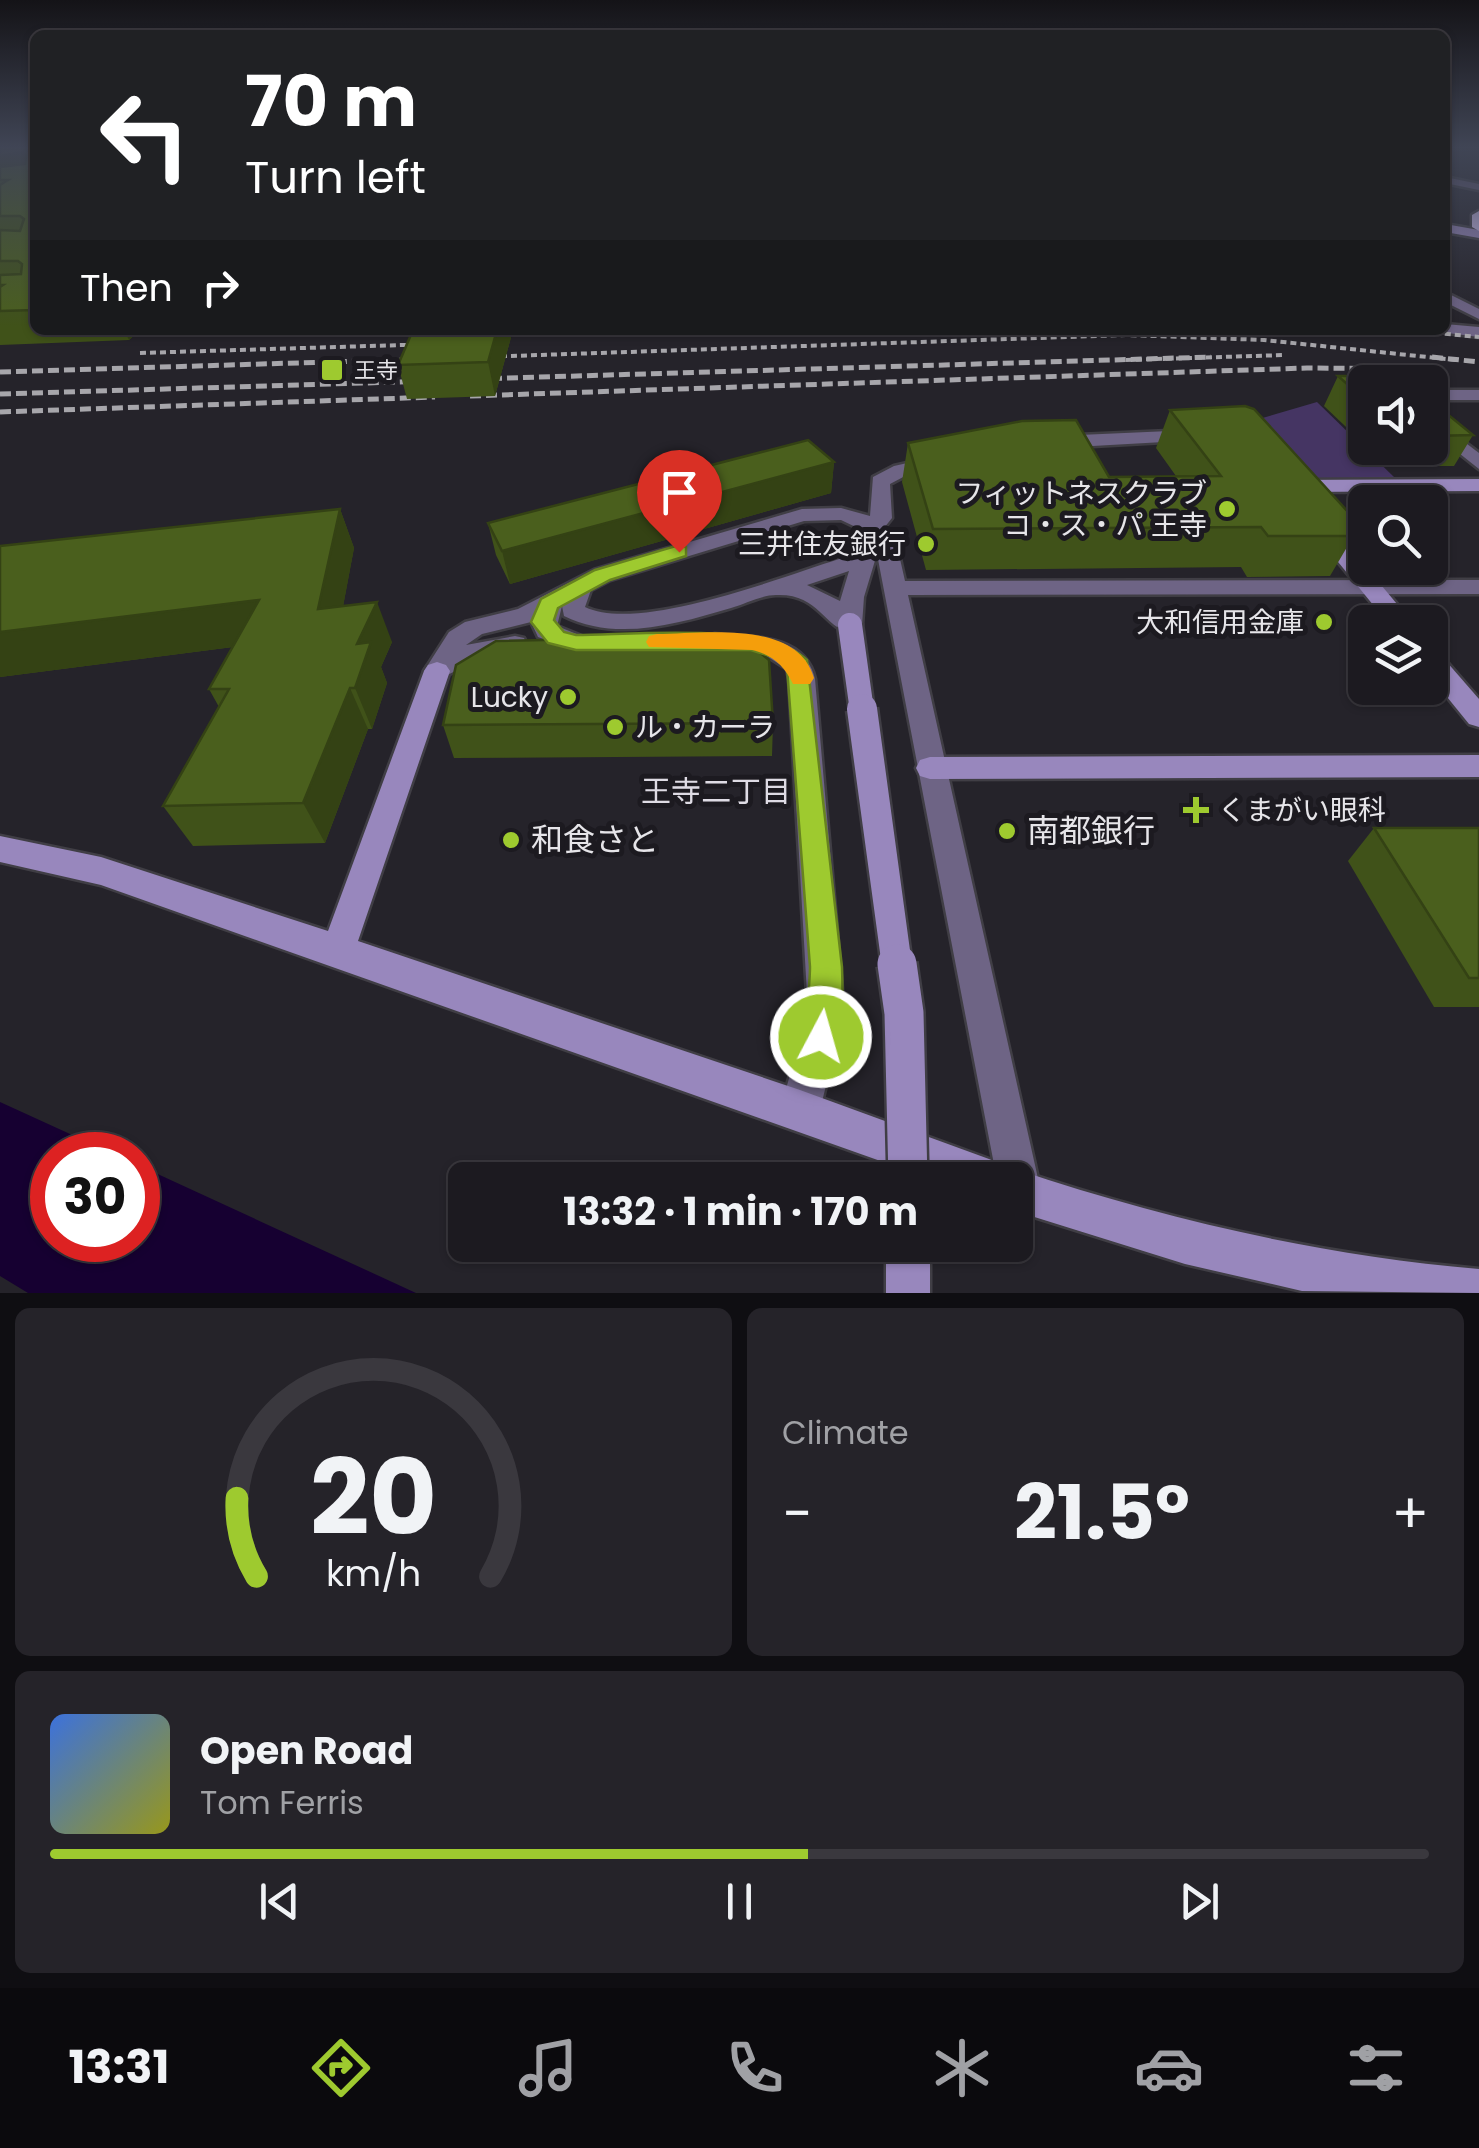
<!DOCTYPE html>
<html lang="en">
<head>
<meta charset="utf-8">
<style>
	body { margin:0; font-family:Poppins,"Noto Sans JP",sans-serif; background:#252329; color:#f1f3f6; height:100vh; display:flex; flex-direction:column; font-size:38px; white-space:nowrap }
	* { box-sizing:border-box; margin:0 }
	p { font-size:32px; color:#a0a1a5 }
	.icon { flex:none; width:55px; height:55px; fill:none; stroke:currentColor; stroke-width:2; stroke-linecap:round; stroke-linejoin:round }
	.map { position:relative; height:1293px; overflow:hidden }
	.sheet { display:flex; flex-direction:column; gap:15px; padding:15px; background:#0f0e12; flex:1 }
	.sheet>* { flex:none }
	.guide { position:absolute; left:30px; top:30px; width:1420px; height:305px; border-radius:15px; box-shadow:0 2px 8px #0004,0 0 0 2px #3a383e; background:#202124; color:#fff; overflow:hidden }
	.fabs { position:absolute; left:1348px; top:365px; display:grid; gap:20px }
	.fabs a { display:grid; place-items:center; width:100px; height:100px; border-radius:15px; background:#1c1a20; box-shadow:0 2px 8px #0004,0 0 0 2px #3a383e; font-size:50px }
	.speed { position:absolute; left:30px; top:1132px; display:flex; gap:20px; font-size:50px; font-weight:700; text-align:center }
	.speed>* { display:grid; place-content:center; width:130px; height:130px; border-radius:50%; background:#1c1a20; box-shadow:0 2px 8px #0004,0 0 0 2px #3a383e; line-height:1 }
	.speed .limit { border:15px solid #d22; background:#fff; color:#111 }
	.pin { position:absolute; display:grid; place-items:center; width:85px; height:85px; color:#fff; margin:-102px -42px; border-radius:50% 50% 50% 0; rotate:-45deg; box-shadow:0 0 10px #0007 }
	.pin .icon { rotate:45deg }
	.me { position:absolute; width:110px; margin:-55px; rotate:6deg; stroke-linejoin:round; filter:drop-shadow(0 0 8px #0008) }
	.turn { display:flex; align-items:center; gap:35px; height:210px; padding:0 50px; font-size:45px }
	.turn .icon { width:130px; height:130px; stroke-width:2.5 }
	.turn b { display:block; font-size:70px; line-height:85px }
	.then { display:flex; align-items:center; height:95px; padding:0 50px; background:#0003; gap:20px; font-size:38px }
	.big { font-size:75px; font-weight:700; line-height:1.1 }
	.sheet .card { flex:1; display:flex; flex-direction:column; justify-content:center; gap:15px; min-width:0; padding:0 35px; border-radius:15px; background:#252329 }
	.sheet .dial { align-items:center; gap:0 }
	.dial svg { height:260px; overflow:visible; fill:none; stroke:#3a383e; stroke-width:7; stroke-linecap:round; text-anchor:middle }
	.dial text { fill:#f1f3f6; stroke:none }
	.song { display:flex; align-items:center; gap:30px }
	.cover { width:120px; height:120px; border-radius:15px; background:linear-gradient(135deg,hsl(220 70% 55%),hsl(60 70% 35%)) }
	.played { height:10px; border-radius:5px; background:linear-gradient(90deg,#9eca2f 55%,#3a383e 55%) }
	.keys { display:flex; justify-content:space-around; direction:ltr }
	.heat { display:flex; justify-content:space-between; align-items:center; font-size:55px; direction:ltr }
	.sheet .tiles { flex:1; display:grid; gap:15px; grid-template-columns:1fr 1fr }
	.card:last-child { grid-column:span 2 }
	.trip { position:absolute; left:448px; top:1162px; width:585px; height:100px; border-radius:15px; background:#1c1a20; box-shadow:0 2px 8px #0004,0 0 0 2px #3a383e; font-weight:700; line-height:100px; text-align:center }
	.menu { display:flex; height:160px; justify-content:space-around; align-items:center; background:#0b0a0d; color:#a0a1a5 }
	.menu .icon { width:70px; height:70px }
	.menu .current { color:#9eca2f }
	.menu b { font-size:45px; color:#f1f3f6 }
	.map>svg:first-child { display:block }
	.green { fill:#453563 }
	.water { fill:#160031 }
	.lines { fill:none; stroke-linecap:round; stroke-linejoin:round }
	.street-casing { stroke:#403e45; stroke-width:5 }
	.secondary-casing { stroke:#403e45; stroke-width:5 }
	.highway-casing { stroke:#403e45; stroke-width:5 }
	.street { fill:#6e6485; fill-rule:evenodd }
	.secondary { fill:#9887bd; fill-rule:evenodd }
	.highway { fill:#d2c3f5; fill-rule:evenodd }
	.rail-far1 { stroke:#a7a6ab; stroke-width:4; stroke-dasharray:6 4; stroke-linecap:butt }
	.rail { stroke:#a7a6ab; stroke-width:5; stroke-dasharray:11 5; stroke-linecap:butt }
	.secondary-bridge-far2-casing { stroke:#403e45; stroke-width:29; stroke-linecap:butt }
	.secondary-bridge-far1-casing { stroke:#403e45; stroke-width:35; stroke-linecap:butt }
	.secondary-bridge-casing { stroke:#403e45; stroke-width:44; stroke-linecap:butt }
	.secondary-bridge-far2 { stroke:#9887bd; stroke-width:24 }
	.secondary-bridge-far1 { stroke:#9887bd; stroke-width:30 }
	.secondary-bridge { stroke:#9887bd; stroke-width:39 }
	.wall { fill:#405219 }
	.shaded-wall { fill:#344214 }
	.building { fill:#4a5f1d; stroke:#344214; stroke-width:2.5 }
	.route { fill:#9eca2f; stroke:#67831f; stroke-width:2.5 }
	.slow { fill:#f59e0b }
	.poi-dot { fill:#9eca2f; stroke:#1c1a20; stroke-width:4 }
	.labels { text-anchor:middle; stroke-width:10; stroke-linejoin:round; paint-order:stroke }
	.far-poi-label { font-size:22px; fill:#e6e5e9; stroke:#1c1a20; text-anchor:start }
	.poi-label { font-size:28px; fill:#e6e5e9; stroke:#1c1a20; text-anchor:end }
	.neighbourhood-label { font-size:30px; fill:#dedbe4; stroke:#1c1a20 }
	.near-poi-label { font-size:32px; fill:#e6e5e9; stroke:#1c1a20; text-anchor:start }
</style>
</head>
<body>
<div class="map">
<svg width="1479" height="1293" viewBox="0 0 1479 1293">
	<rect width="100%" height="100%" fill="#25232a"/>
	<polygon class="green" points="1317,402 1395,478 1302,478 1242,424"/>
	<polygon class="water" points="0,1102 116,1155 52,1155 52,1240 138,1240 138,1165 416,1293 28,1293 0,1276"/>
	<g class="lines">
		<g class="street-casing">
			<g id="street">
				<polygon points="1445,177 1479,184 1479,190 1445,183"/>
				<polygon points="1445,292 1479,309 1479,319 1445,302"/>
				<polygon points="1445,324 1479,327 1479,337 1440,332 1445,330"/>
				<rect x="1430" y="390" width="49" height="10"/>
				<polygon points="1430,416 1479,453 1479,469 1430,430"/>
				<polygon points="1192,430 1199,432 1199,440 1057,448 1048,442 1057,436"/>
				<path d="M934 457 944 463 941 467 907 475 890 484 892 518 884 528 898 550 905 581 1479 580V594L908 595 1041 1192 1035 1207 1020 1213 1015 1211V1180H997L877 554 864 597 862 625 850 633C823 626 818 593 776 595 762 595 745 604 731 608 677 624 616 642 564 616L562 606 557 626 584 637 587 643 584 649 575 651 538 637 531 622 482 634 466 645 515 636 524 638 527 644 524 650 480 659 437 680 428 677 424 671 449 632 465 622 518 609 594 570 802 509 841 508 870 516 873 477 894 466ZM841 520 862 530 857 550 839 559C782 577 639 633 585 607L591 590 610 580 804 521ZM849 571 840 601 807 585Z"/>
				<path d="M715 634C752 637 805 634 815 679L844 1012 820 1110 814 1124 800 1130 786 1124 780 1110 808 1012 789 679 787 669 765 655 706 648 703 642 706 636Z"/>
			</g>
		</g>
		<g class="secondary-casing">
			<g id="secondary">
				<polygon points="1445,224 1479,230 1479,238 1445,232"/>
				<polygon points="1479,479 1479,491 1292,492 1282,486 1292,480"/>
				<polygon points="1323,524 1331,525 1412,622 1387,622 1312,530"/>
				<polygon points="1430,650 1439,653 1479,699 1479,727 1469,724 1430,676"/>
				<path d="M437 662 446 665 450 671 358 941 800 1090 989 1159 1004 1165 1007 1173 1015 1169C1167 1220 1319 1255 1479 1269V1293L1302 1291 1185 1264 1015 1211V1180H934L101 885 0 862V836L101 857 328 931 424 671 428 665Z"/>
				<polygon points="1479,755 1479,777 930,779 920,776 916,768 920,760 930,757"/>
				<rect x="886" y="1245" width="44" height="48"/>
			</g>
		</g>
		<g class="highway-casing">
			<polygon id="highway" points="1479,211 1479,231 1472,227 1472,215"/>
		</g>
		<use href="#street" class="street"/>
		<use href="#secondary" class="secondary"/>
		<use href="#highway" class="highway"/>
		<g class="rail-far1">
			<polyline points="1405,330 1479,337"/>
			<polyline points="140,353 435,344"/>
			<polyline points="481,357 1126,335 1264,340 1456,360"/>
			<polyline points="404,360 426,359"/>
			<polyline points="1126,360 1284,355"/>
		</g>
		<g class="rail">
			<polyline points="1432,357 1479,362"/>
			<polyline points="0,372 426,359"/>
			<polyline points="475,379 1211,357"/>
			<polyline points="0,394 430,381"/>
			<polyline points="470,396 1307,368 1429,369"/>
			<polyline points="0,412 435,397"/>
		</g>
		<g class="secondary-bridge-far2-casing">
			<polyline id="secondary-bridge-far2" points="850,625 862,711"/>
		</g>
		<g class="secondary-bridge-far1-casing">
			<polyline id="secondary-bridge-far1" points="862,709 897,966"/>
		</g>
		<g class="secondary-bridge-casing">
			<polyline id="secondary-bridge" points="897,964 904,1013 908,1180"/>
		</g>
		<use href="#secondary-bridge-far2" class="secondary-bridge-far2"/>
		<use href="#secondary-bridge-far1" class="secondary-bridge-far1"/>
		<use href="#secondary-bridge" class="secondary-bridge"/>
	</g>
	<g class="wall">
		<polygon points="0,146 35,146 35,330 140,330 129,340 0,345"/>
		<polygon points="413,330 513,330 495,396 407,399 398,365"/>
		<polygon points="1338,376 1365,382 1365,445 1324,406"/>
		<polygon points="1430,400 1473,435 1454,466 1387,466 1368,448 1430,448"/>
		<polygon points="1170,410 1360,525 1330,576 1247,577 1241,567 926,570 902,482 908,443 1109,477 1176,476 1156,448"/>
		<polygon points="834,462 831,493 510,584 496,555 488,523"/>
		<polygon points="340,509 354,548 343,606 392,642 381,667 387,683 372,729 368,729 325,843 193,846 163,806 219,707 209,689 233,647 0,677 0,546"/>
		<polygon points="773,723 772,756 454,758 443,725"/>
		<polygon points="1374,828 1479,828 1479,1007 1434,1007 1348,861"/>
	</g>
	<g class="shaded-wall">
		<polygon points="22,152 35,177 0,180 0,156"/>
		<polygon points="124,330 140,330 129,340"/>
		<polygon points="497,330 513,330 495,396 488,362"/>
		<polygon points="834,462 831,493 510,584 502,551"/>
		<polygon points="340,509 354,548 335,650 318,609"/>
		<polygon points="259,600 279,641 0,677 0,632"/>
		<polygon points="377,602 392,642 381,667 387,683 372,729 355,688 357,644"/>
		<polygon points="350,688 368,729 325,843 303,803"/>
	</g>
	<g class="building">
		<polygon points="0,146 35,146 35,310 0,311 0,287 3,285 0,285 0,275 21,274 22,264 18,261 0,261 0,230 20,231 24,219 20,216 0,216 0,185 8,180 0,180 0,167 25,164 26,156 22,152 0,156"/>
		<polygon points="413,330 497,330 488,362 398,365"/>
		<polygon points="1338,376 1400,376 1408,382 1365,382 1365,400"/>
		<polygon points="1430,400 1473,435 1430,436"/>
		<polygon points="1245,406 1254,409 1360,525 1353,536 1268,536 1261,527 933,529 908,443 1022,421 1076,420 1109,477 1221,476 1170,410"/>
		<polygon points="808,440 834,462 502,551 488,523"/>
		<polygon points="340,509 318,609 377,602 357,644 371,642 355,688 350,688 303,803 163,806 229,689 209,689 259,600 0,632 0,546"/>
		<polygon points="739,636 769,660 773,723 443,725 456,665 496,641"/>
		<polygon points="1374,828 1479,828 1479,978 1469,978"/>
	</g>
	<linearGradient id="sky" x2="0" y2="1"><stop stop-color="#141317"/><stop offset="0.45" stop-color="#404555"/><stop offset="1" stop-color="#404555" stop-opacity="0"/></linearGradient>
	<rect width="1479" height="327" fill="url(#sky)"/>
	<path class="route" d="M679 545 686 547V556L610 580 558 608 554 620 564 632 576 635C633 635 766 621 807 660L842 967C843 996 844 1022 833 1049L821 1054 809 1049C803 1034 810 988 810 967L787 668 779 659 751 650H576L548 643 531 622 541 599 595 570Z"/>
	<path class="slow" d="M657 634C704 634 797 619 814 678L810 684H793C784 666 773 655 752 650L649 647 646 642 649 636Z"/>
	<g class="poi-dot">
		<rect x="320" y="358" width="24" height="24" rx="5"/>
		<circle cx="1227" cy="509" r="10"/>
		<circle cx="926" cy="544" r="10"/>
		<circle cx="1324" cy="622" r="10"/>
		<circle cx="568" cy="697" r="10"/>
		<circle cx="615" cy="727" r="10"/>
		<path d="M1191 795h10v10h10v10h-10v10h-10v-10h-10v-10h10z"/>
		<circle cx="1007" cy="831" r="10"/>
		<circle cx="511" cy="840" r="10"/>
	</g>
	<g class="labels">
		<g class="far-poi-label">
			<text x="354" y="378">王寺</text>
		</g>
		<g class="poi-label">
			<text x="1207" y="503">フィットネスクラブ<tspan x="1207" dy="32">コ・ス・パ 王寺</tspan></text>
			<text x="906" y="554">三井住友銀行</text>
			<text x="1304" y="632">大和信用金庫</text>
			<text x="548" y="707">Lucky</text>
			<text x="635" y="737" text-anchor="start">ル・カーラ</text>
			<text x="1218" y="820" text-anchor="start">くまがい眼科</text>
		</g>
		<g class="neighbourhood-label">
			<text x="716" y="802">王寺二丁目</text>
		</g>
		<g class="near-poi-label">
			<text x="1027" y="842">南都銀行</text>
			<text x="531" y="851">和食さと</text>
		</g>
	</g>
</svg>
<div class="fabs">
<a><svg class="icon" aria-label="sound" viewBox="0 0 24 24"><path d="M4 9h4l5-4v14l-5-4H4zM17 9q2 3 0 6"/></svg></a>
<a><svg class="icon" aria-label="search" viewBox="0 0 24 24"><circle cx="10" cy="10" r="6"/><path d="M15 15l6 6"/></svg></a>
<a><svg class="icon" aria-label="layers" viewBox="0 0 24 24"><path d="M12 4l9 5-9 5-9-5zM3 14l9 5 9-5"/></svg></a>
</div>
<div class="speed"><div class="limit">30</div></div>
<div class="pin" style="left:679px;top:552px;background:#d93025"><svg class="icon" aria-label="arrive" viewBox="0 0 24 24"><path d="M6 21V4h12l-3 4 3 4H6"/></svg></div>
<svg class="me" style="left:821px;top:1037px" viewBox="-20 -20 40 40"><circle r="17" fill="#9eca2f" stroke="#fff" stroke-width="3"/><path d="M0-11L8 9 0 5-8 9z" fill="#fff"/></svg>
<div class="trip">13:32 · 1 min · 170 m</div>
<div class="guide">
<div class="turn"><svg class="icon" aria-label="left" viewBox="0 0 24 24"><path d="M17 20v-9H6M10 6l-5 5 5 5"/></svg><div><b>70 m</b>Turn left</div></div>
<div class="then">Then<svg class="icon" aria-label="right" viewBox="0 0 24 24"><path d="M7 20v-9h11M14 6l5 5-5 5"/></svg></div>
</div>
</div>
<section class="sheet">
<div class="tiles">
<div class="card dial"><svg viewBox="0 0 100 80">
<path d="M14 69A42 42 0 1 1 86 69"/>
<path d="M14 69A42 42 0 0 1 8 45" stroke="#9eca2f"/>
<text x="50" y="56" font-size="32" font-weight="700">20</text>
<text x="50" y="72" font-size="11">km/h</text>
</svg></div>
<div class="card"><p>Climate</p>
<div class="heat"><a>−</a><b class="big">21.5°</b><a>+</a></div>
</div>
<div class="card">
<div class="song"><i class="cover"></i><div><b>Open Road</b><p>Tom Ferris</p></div></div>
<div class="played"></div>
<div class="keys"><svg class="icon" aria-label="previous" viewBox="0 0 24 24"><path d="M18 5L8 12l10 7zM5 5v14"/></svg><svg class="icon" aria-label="pause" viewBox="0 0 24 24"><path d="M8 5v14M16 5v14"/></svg><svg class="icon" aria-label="next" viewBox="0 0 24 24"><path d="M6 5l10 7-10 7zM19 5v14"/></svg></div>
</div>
</div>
</section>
<nav class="menu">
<b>13:31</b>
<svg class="icon current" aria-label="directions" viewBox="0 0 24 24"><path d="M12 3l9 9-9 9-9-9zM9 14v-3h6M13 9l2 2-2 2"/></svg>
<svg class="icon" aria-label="music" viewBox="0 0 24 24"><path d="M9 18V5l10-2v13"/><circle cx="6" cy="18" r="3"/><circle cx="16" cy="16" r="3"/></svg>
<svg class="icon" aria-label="phone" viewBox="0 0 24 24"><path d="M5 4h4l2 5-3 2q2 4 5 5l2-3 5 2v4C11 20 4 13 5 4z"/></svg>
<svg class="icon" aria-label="climate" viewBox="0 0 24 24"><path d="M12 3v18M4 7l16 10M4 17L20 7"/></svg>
<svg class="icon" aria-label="car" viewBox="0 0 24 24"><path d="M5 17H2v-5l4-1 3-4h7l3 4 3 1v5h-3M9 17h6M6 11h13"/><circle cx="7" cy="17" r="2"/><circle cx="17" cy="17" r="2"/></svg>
<svg class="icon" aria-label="filters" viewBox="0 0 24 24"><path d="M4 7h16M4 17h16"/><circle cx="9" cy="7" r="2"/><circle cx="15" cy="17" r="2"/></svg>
</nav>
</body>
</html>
